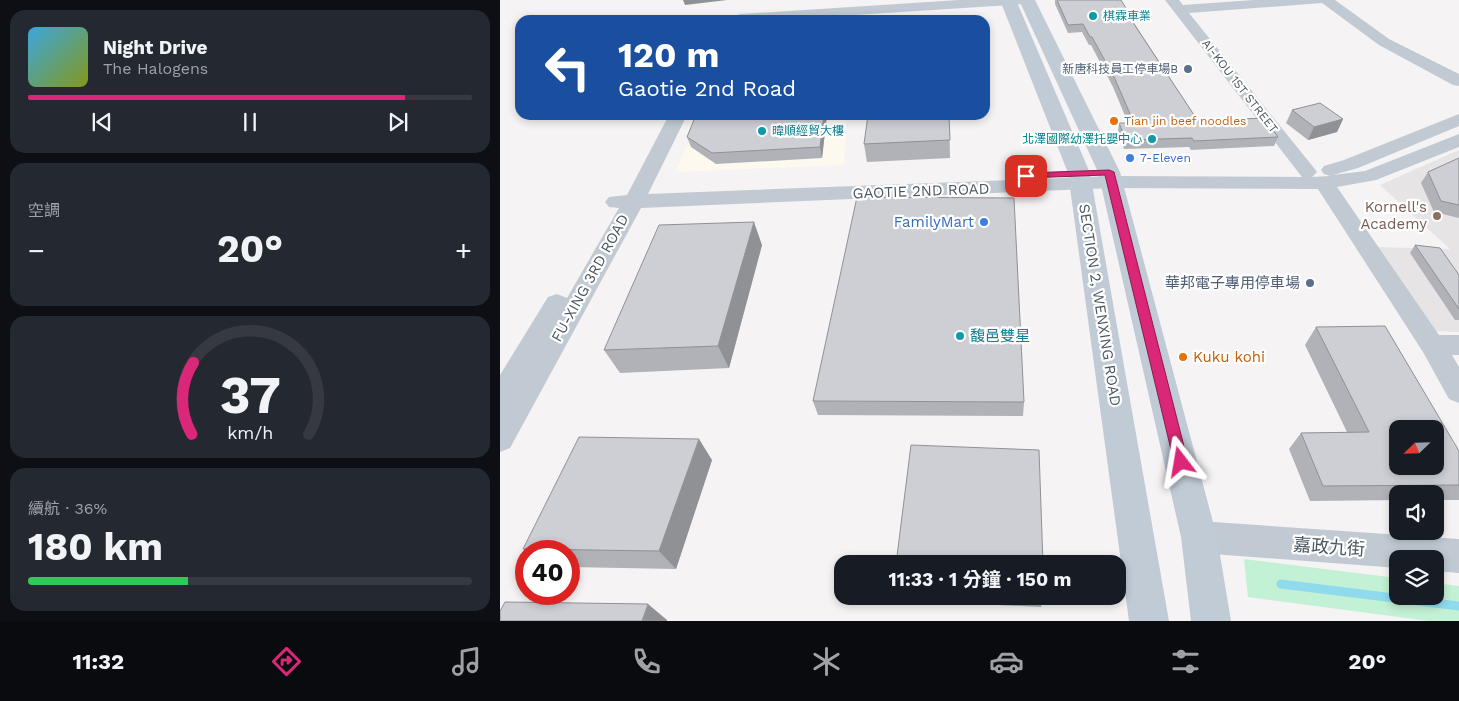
<!DOCTYPE html>
<html lang="zh-TW">
<head>
<meta charset="utf-8">
<style>
	body { margin:0; font-family:"Work Sans","Noto Sans TC",sans-serif; background:#242831; color:#f1f3f6; height:100vh; display:flex; flex-direction:column; font-size:19px; white-space:nowrap }
	* { box-sizing:border-box; margin:0 }
	p { font-size:16px; color:#9ea1a6 }
	.icon { flex:none; width:28px; height:28px; fill:none; stroke:currentColor; stroke-width:2; stroke-linecap:round; stroke-linejoin:round }
	.map { position:relative; flex:1; overflow:hidden }
	.details { display:flex; flex-direction:column; gap:10px; padding:10px; background:#0d0f14; width:500px }
	.details>* { flex:none }
	.guide { position:absolute; left:15px; top:15px; width:475px; height:105px; border-radius:15px; box-shadow:0 2px 8px #0003; background:#1a4fa0; color:#fff; overflow:hidden }
	.needle { width:32px; rotate:247deg }
	.buttons { position:absolute; left:889px; top:420px; display:grid; gap:10px }
	.buttons a { display:grid; place-items:center; width:55px; height:55px; border-radius:10px; background:#171b24; box-shadow:0 2px 8px #0003; font-size:25px }
	.speed { position:absolute; left:15px; top:540px; display:flex; gap:10px; font-size:25px; font-weight:700; text-align:center }
	.speed>* { display:grid; place-content:center; width:65px; height:65px; border-radius:50%; background:#171b24; box-shadow:0 2px 8px #0003; line-height:1 }
	.speed .limit { border:8px solid #d22; background:#fff; color:#111 }
	.pin { position:absolute; display:grid; place-items:center; width:42px; height:42px; color:#fff; margin:-21px; border-radius:10px; box-shadow:0 2px 8px #0006 }
	.me { position:absolute; width:55px; margin:-28px; rotate:346deg; stroke-linejoin:round; filter:drop-shadow(0 0 4px #0008) }
	.turn { display:flex; align-items:center; gap:18px; height:105px; padding:0 20px; font-size:22px }
	.turn .icon { width:65px; height:65px; stroke-width:2.5 }
	.turn b { display:block; font-size:35px; line-height:42px }
	.big { font-size:38px; font-weight:700; line-height:1.1 }
	.details .card { flex:1; display:flex; flex-direction:column; justify-content:center; gap:8px; min-width:0; padding:0 18px; border-radius:15px; background:#242831 }
	.details .dial { align-items:center; gap:0 }
	.dial svg { height:130px; overflow:visible; fill:none; stroke:#363941; stroke-width:7; stroke-linecap:round; text-anchor:middle }
	.dial text { fill:#f1f3f6; stroke:none }
	.song { display:flex; align-items:center; gap:15px }
	.cover { width:60px; height:60px; border-radius:8px; background:linear-gradient(135deg,hsl(200 70% 55%),hsl(70 70% 35%)) }
	.played { height:5px; border-radius:2px; background:linear-gradient(90deg,#db2777 85%,#363941 85%) }
	.keys { display:flex; justify-content:space-around; direction:ltr }
	.heat { display:flex; justify-content:space-between; align-items:center; font-size:28px; direction:ltr }
	.charge { height:8px; border-radius:4px; background:linear-gradient(90deg,#34c759 36%,#363941 0) }
	.trip { position:absolute; left:334px; top:555px; width:292px; height:50px; border-radius:15px; background:#171b24; box-shadow:0 2px 8px #0003; font-weight:700; line-height:50px; text-align:center }
	.tabs { display:flex; height:80px; justify-content:space-around; align-items:center; background:#090b0e; color:#9ea1a6 }
	.tabs .icon { width:35px; height:35px }
	.tabs .current { color:#db2777 }
	.tabs b { font-size:22px; color:#f1f3f6 }
	main { display:flex; flex:1; min-height:0 }
	.map>svg:first-child { display:block }
	.commercial { fill:#fdf9ef }
	.education { fill:#e6e4e5 }
	.green { fill:#c3f1d5 }
	.lines { fill:none; stroke-linecap:round; stroke-linejoin:round }
	.stream { stroke:#90daee; stroke-width:9 }
	.street { fill:#c1cad2; fill-rule:evenodd }
	.secondary { fill:#c1cbd6; fill-rule:evenodd }
	.wall { fill:#b0b2b7 }
	.shaded-wall { fill:#909195 }
	.building { fill:#cdcfd5; stroke:#909195; fill-rule:evenodd }
	.route { fill:#db2777; stroke:#8e194d }
	.culture-dot { fill:#0f9aa8; stroke:#fff; stroke-width:2 }
	.service-dot { fill:#5c6f8a; stroke:#fff; stroke-width:2 }
	.food-dot { fill:#e8710a; stroke:#fff; stroke-width:2 }
	.shop-dot { fill:#3f7fe0; stroke:#fff; stroke-width:2 }
	.education-dot { fill:#8d6e63; stroke:#fff; stroke-width:2 }
	.labels { text-anchor:middle; stroke-width:4.5; stroke-linejoin:round; paint-order:stroke }
	.far-culture-label { font-size:12px; fill:#0d838f; stroke:#fff; text-anchor:start }
	.far-service-label { font-size:12px; fill:#4e5e75; stroke:#fff; text-anchor:end }
	.far-street-label { font-size:12px; fill:#4a5661; stroke:#fff }
	.far-food-label { font-size:12px; fill:#c56008; stroke:#fff; text-anchor:start }
	.far-shop-label { font-size:12px; fill:#366cbe; stroke:#fff; text-anchor:start }
	.street-label { font-size:15px; fill:#4a5661; stroke:#fff }
	.education-label { font-size:15px; fill:#785e54; stroke:#fff; text-anchor:end }
	.shop-label { font-size:15px; fill:#366cbe; stroke:#fff; text-anchor:end }
	.service-label { font-size:15px; fill:#4e5e75; stroke:#fff; text-anchor:end }
	.culture-label { font-size:15px; fill:#0d838f; stroke:#fff; text-anchor:start }
	.food-label { font-size:15px; fill:#c56008; stroke:#fff; text-anchor:start }
	.near-street-label { font-size:18px; fill:#4a5661; stroke:#fff }
</style>
</head>
<body>
<main>
<section class="details">
<div class="card">
<div class="song"><i class="cover"></i><div><b>Night Drive</b><p>The Halogens</p></div></div>
<div class="played"></div>
<div class="keys"><svg class="icon" aria-label="previous" viewBox="0 0 24 24"><path d="M18 5L8 12l10 7zM5 5v14"/></svg><svg class="icon" aria-label="pause" viewBox="0 0 24 24"><path d="M8 5v14M16 5v14"/></svg><svg class="icon" aria-label="next" viewBox="0 0 24 24"><path d="M6 5l10 7-10 7zM19 5v14"/></svg></div>
</div>
<div class="card"><p>空調</p>
<div class="heat"><a>−</a><b class="big">20°</b><a>+</a></div>
</div>
<div class="card dial"><svg viewBox="0 0 100 80">
<path d="M14 69A42 42 0 1 1 86 69"/>
<path d="M14 69A42 42 0 0 1 15 25" stroke="#db2777"/>
<text x="50" y="56" font-size="32" font-weight="700">37</text>
<text x="50" y="72" font-size="11">km/h</text>
</svg></div>
<div class="card"><p>續航 · 36%</p><b class="big">180 km</b><div class="charge"></div></div>
</section>
<div class="map">
<svg width="959" height="621" viewBox="0 0 959 621">
	<rect width="100%" height="100%" fill="#f5f3f3"/>
	<polygon class="commercial" points="199,115 347,115 344,165 176,172"/>
	<polygon class="education" points="959,150 959,332 931,331 874,247 950,249 880,185"/>
	<polygon class="green" points="744,559 897,578 898,596 935,596 935,583 959,586 959,621 929,621 748,597"/>
	<g class="lines">
		<polyline class="stream" points="781,584 959,606"/>
		<g class="street">
			<polygon points="459,0 532,0 525,4 277,20 227,20 229,17 241,14"/>
			<polygon points="665,0 679,0 683,5 754,0 835,0 889,39 959,74 959,86 953,85 879,45 822,3 689,13 814,168 817,172 812,177 830,176 824,174 821,170 824,166 844,160 959,114 959,126 858,168 833,175 865,171 959,134 959,147 876,180 837,187 939,335 959,335 959,355 952,355 959,367 959,403 949,399 923,352 818,189 612,188 141,208 10,448 0,452 0,375 48,297 57,294 67,298 119,208 109,207 105,202 109,197 127,195 169,115 187,115 148,194 612,176 802,177"/>
			<polygon points="699,521 959,539 959,573 935,571 935,559 898,559 898,568 699,553 687,549 682,537 687,525"/>
		</g>
		<g class="secondary">
			<polygon points="500,0 516,0 590,173 669,621 629,621 568,173"/>
			<polygon points="519,0 535,0 620,172 717,537 731,621 691,621 681,537 598,172"/>
		</g>
	</g>
	<g class="wall">
		<polygon points="555,0 634,21 634,23 698,121 778,137 774,146 691,150 689,147 624,149 618,132 619,123 628,123 613,87 591,45 589,45 582,32 568,33 555,4"/>
		<polygon points="485,58 488,79 488,96 485,96"/>
		<polygon points="792,110 843,119 837,132 808,140 786,123"/>
		<polygon points="327,115 322,158 216,164 191,147 187,137"/>
		<polygon points="449,115 450,158 367,162 364,144"/>
		<polygon points="959,158 959,218 934,212 921,183 928,172"/>
		<polygon points="262,245 229,368 120,373 104,350"/>
		<polygon points="915,245 959,275 959,320 955,320 910,253"/>
		<polygon points="816,327 959,451 959,500 935,500 935,494 898,494 898,500 810,501 789,449 801,433 847,432 805,345"/>
		<polygon points="313,401 524,402 523,416 318,415"/>
		<polygon points="212,460 176,569 69,567 69,551 26,551 23,549"/>
		<polygon points="396,596 543,596 541,607 397,600"/>
	</g>
	<g class="shaded-wall">
		<polygon points="183,0 227,0 185,5"/>
		<polygon points="324,115 327,115 322,158 320,147"/>
		<polygon points="843,119 837,132 808,140 814,127"/>
		<polygon points="254,222 262,245 229,368 218,346"/>
		<polygon points="199,439 212,460 176,569 159,551"/>
		<polygon points="148,604 167,620 167,621 142,621"/>
	</g>
	<g class="building">
		<polygon points="557,0 621,0 634,21 632,21 698,121 764,118 778,137 694,141 692,138 626,140 619,123 634,123 615,79 592,37 590,37 583,24 568,25"/>
		<polygon points="485,58 486,58 488,79 485,79"/>
		<polygon points="820,103 843,119 814,127 792,110"/>
		<polygon points="196,115 324,115 320,147 212,153 187,137"/>
		<polygon points="368,115 449,115 450,140 364,144"/>
		<polygon points="959,158 959,205 941,201 928,172"/>
		<polygon points="357,197 514,198 524,402 313,401"/>
		<polygon points="254,222 218,346 104,350 159,225"/>
		<polygon points="915,245 940,248 959,275 959,309"/>
		<path d="M885 326 959 451V485L823 486 801 433 869 432 816 327ZM898 429H935V466H898Z"/>
		<polygon points="79,437 199,439 159,551 23,549"/>
		<polygon points="411,445 539,450 543,564 396,564"/>
		<polygon points="5,602 148,604 142,621 0,621 0,611"/>
	</g>
	<polygon class="route" points="609,170 614,172 688,462 686,467 681,468 676,467 674,462 605,175 526,178 521,176 526,173"/>
	<g class="culture-dot">
		<circle cx="593" cy="16" r="5"/>
		<circle cx="262" cy="131" r="5"/>
		<circle cx="652" cy="139" r="5"/>
		<circle cx="460" cy="336" r="5"/>
	</g>
	<g class="service-dot">
		<circle cx="688" cy="69" r="5"/>
		<circle cx="810" cy="283" r="5"/>
	</g>
	<g class="food-dot">
		<circle cx="614" cy="121" r="5"/>
		<circle cx="683" cy="357" r="5"/>
	</g>
	<g class="shop-dot">
		<circle cx="630" cy="158" r="5"/>
		<circle cx="484" cy="222" r="5"/>
	</g>
	<circle class="education-dot" cx="937" cy="216" r="5"/>
	<g class="labels">
		<g class="far-culture-label">
			<text x="603" y="20">棋霖車業</text>
			<text x="272" y="135">暐順經貿大樓</text>
			<text x="642" y="143" text-anchor="end">北澤國際幼澤托嬰中心</text>
		</g>
		<g class="far-service-label">
			<text x="678" y="73">新唐科技員工停車場B</text>
		</g>
		<g class="far-street-label">
			<text transform="translate(740 86) rotate(52)" y="4">AI-KOU 1ST STREET</text>
		</g>
		<g class="far-food-label">
			<text x="624" y="125">Tian jin beef noodles</text>
		</g>
		<g class="far-shop-label">
			<text x="640" y="162">7-Eleven</text>
		</g>
		<g class="street-label">
			<text transform="translate(421 191) rotate(-2)" y="5">GAOTIE 2ND ROAD</text>
			<text transform="translate(90 278) rotate(-61)" y="5">FU-XING 3RD ROAD</text>
			<text transform="translate(600 305) rotate(81)" y="5">SECTION 2, WENXING ROAD</text>
		</g>
		<g class="education-label">
			<text x="927" y="212">Kornell's<tspan x="927" dy="17">Academy</tspan></text>
		</g>
		<g class="shop-label">
			<text x="474" y="227">FamilyMart</text>
		</g>
		<g class="service-label">
			<text x="800" y="288">華邦電子專用停車場</text>
		</g>
		<g class="culture-label">
			<text x="470" y="341">馥邑雙星</text>
		</g>
		<g class="food-label">
			<text x="693" y="362">Kuku kohi</text>
		</g>
		<g class="near-street-label">
			<text transform="translate(829 547) rotate(4)" y="6">嘉政九街</text>
		</g>
	</g>
</svg>
<div class="buttons">
<a><svg class="needle" viewBox="-14 -14 28 28"><path d="M0-13l5 13h-10z" fill="#e53935"/><path d="M0 13l5-13h-10z" fill="#9ea1a6"/></svg></a>
<a><svg class="icon" aria-label="sound" viewBox="0 0 24 24"><path d="M4 9h4l5-4v14l-5-4H4zM17 9q2 3 0 6"/></svg></a>
<a><svg class="icon" aria-label="layers" viewBox="0 0 24 24"><path d="M12 4l9 5-9 5-9-5zM3 14l9 5 9-5"/></svg></a>
</div>
<div class="speed"><div class="limit">40</div></div>
<div class="pin" style="left:526px;top:176px;background:#d93025"><svg class="icon" aria-label="arrive" viewBox="0 0 24 24"><path d="M6 21V4h12l-3 4 3 4H6"/></svg></div>
<svg class="me" style="left:681px;top:462px" viewBox="-20 -20 40 40"><path d="M0-17L14 15 0 8-14 15z" fill="#db2777" stroke="#fff" stroke-width="4"/></svg>
<div class="trip">11:33 · 1 分鐘 · 150 m</div>
<div class="guide">
<div class="turn"><svg class="icon" aria-label="left" viewBox="0 0 24 24"><path d="M17 20v-9H6M10 6l-5 5 5 5"/></svg><div><b>120 m</b>Gaotie 2nd Road</div></div>
</div>
</div>
</main>
<nav class="tabs">
<b>11:32</b>
<svg class="icon current" aria-label="directions" viewBox="0 0 24 24"><path d="M12 3l9 9-9 9-9-9zM9 14v-3h6M13 9l2 2-2 2"/></svg>
<svg class="icon" aria-label="music" viewBox="0 0 24 24"><path d="M9 18V5l10-2v13"/><circle cx="6" cy="18" r="3"/><circle cx="16" cy="16" r="3"/></svg>
<svg class="icon" aria-label="phone" viewBox="0 0 24 24"><path d="M5 4h4l2 5-3 2q2 4 5 5l2-3 5 2v4C11 20 4 13 5 4z"/></svg>
<svg class="icon" aria-label="climate" viewBox="0 0 24 24"><path d="M12 3v18M4 7l16 10M4 17L20 7"/></svg>
<svg class="icon" aria-label="car" viewBox="0 0 24 24"><path d="M5 17H2v-5l4-1 3-4h7l3 4 3 1v5h-3M9 17h6M6 11h13"/><circle cx="7" cy="17" r="2"/><circle cx="17" cy="17" r="2"/></svg>
<svg class="icon" aria-label="filters" viewBox="0 0 24 24"><path d="M4 7h16M4 17h16"/><circle cx="9" cy="7" r="2"/><circle cx="15" cy="17" r="2"/></svg>
<b>20°</b>
</nav>
</body>
</html>
